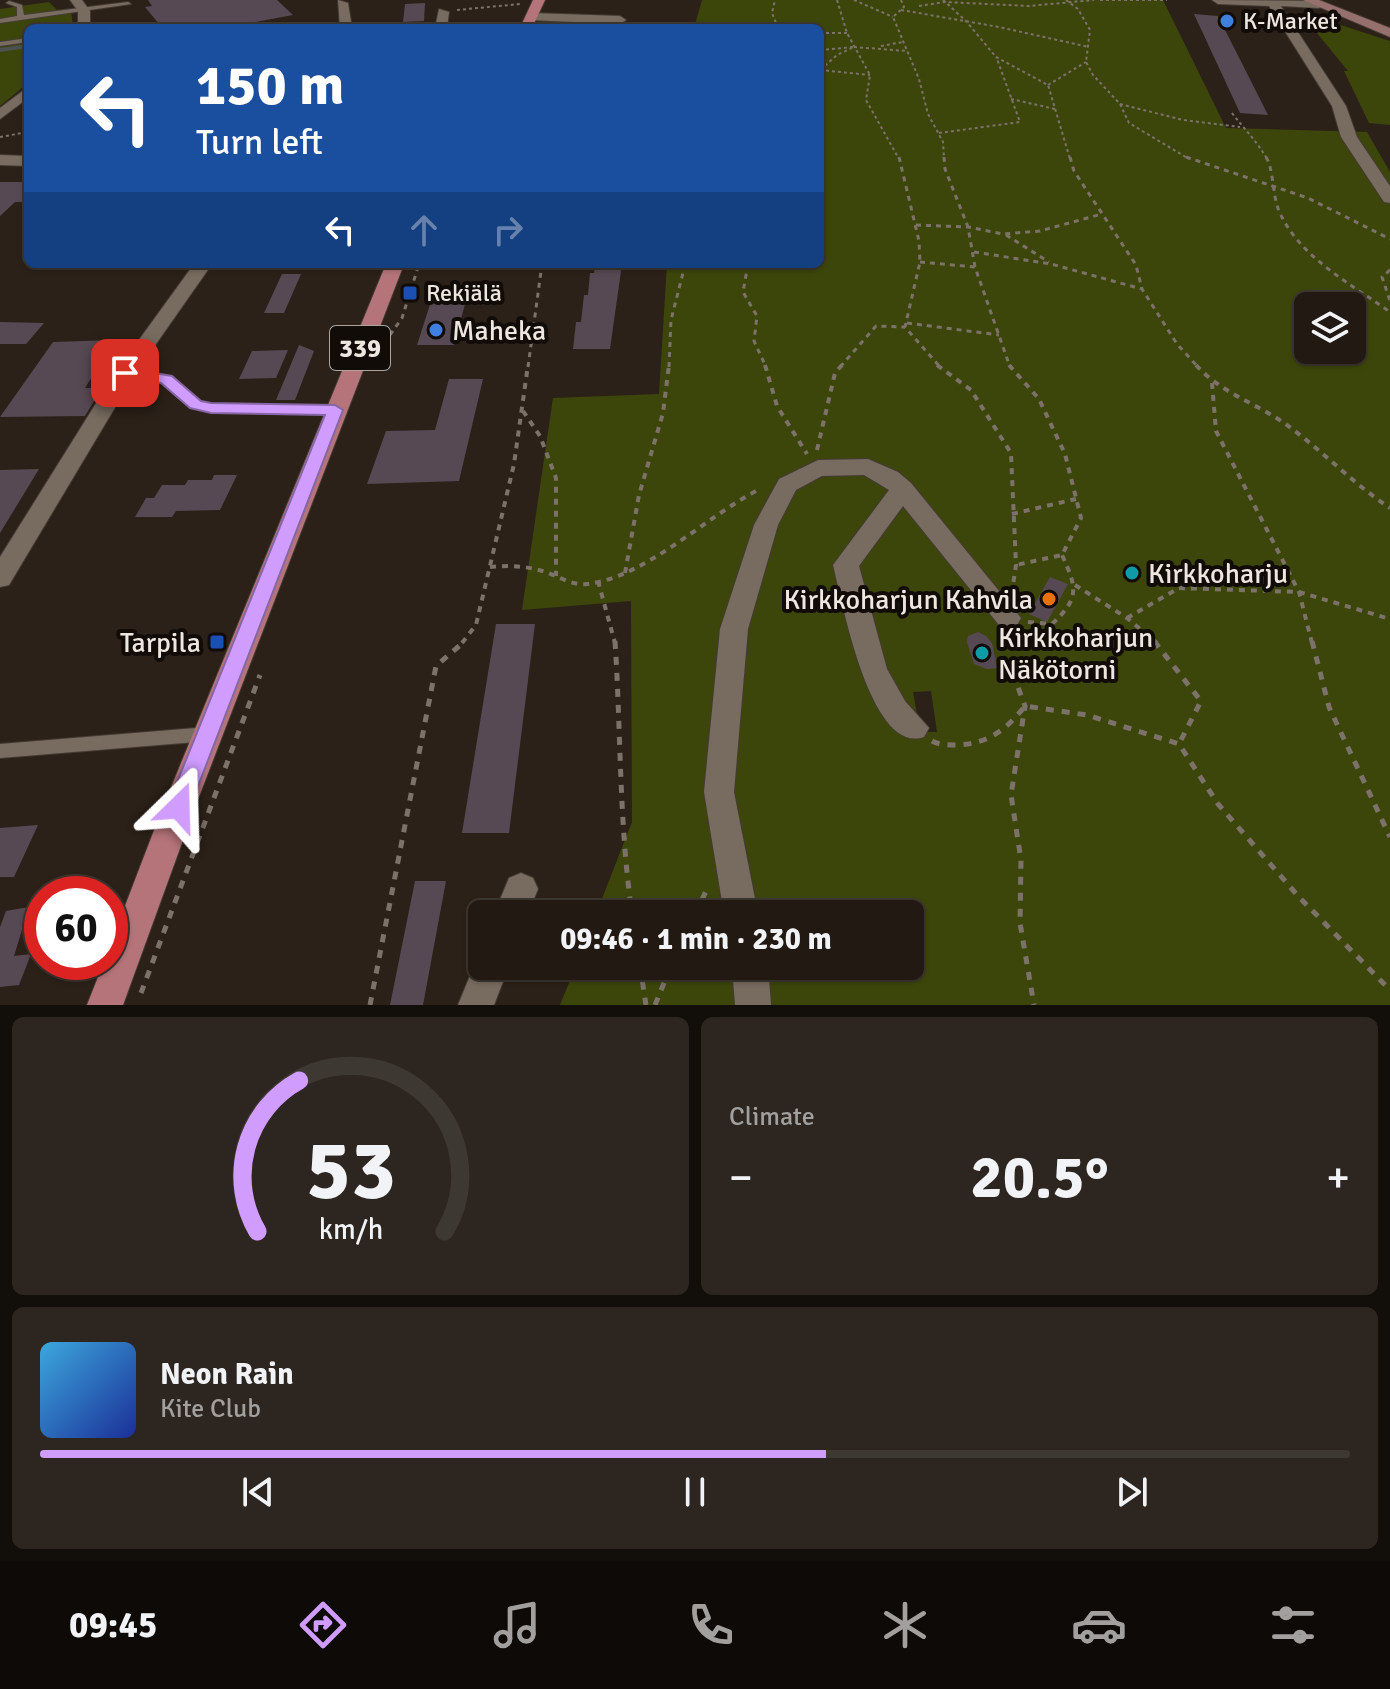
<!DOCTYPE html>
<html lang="en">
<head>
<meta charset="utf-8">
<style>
	body { margin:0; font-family:Signika,sans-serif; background:#2d2620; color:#f1f3f6; height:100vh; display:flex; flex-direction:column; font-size:30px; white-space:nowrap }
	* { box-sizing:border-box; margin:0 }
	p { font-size:26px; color:#a2a09f }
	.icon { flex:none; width:44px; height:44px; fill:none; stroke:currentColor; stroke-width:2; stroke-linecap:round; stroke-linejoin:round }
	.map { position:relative; height:1005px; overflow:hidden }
	.panel { display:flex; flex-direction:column; gap:12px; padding:12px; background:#120e0a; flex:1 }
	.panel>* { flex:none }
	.guide { position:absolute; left:24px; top:24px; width:800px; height:244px; border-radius:12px; box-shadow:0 2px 6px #0004,0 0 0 2px #3e3832; background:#1a4fa0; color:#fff; overflow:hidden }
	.fabs { position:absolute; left:1294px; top:292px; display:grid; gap:16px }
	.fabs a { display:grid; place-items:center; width:72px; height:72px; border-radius:12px; background:#211912; box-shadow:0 2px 6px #0004,0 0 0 2px #3e3832; font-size:40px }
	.speed { position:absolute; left:24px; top:876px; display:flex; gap:16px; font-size:40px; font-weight:700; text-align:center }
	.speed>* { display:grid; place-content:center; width:104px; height:104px; border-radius:50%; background:#211912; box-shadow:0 2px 6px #0004,0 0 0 2px #3e3832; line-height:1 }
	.speed .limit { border:12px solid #d22; background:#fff; color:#111 }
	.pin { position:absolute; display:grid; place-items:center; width:68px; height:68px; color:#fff; margin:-34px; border-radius:16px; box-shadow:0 4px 12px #0006 }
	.me { position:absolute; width:88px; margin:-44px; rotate:22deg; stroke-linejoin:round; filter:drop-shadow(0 0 6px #0008) }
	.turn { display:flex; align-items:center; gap:28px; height:168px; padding:0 40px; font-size:36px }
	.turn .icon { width:104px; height:104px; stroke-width:2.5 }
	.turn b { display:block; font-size:56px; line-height:68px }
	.lanes { display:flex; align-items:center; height:76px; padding:0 40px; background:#0003; justify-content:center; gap:40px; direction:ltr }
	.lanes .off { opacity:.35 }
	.big { font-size:60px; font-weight:700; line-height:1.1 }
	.panel .tile { flex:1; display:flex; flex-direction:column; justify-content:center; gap:12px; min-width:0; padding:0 28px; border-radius:12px; background:#2d2620 }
	.panel .dial { align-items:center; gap:0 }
	.dial svg { height:208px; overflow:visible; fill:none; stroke:#3e3832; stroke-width:7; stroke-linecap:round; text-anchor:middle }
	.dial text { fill:#f1f3f6; stroke:none }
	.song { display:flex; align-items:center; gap:24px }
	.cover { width:96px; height:96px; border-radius:12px; background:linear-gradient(135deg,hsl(200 70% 55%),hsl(230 70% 35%)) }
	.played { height:8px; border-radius:4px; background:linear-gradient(90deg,#d09dff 60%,#3e3832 60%) }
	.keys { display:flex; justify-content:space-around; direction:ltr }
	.heat { display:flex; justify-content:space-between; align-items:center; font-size:44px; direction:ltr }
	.panel .tiles { flex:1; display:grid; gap:12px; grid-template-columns:1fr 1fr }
	.tile:last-child { grid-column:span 2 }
	.trip { position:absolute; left:468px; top:900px; width:456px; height:80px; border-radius:12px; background:#211912; box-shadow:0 2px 6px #0004,0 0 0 2px #3e3832; font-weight:700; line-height:80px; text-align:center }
	.tabs { display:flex; height:128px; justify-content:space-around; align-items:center; background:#0d0a07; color:#a2a09f }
	.tabs .icon { width:56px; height:56px }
	.tabs .on { color:#d09dff }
	.tabs b { font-size:36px; color:#f1f3f6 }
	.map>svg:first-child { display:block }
	.green { fill:#3d460a; fill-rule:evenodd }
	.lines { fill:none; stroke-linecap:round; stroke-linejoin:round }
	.stream { stroke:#4a5150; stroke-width:4 }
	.building { fill:#574953 }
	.service-casing { stroke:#443b34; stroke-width:2 }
	.minor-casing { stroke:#443b34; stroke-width:2 }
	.tertiary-casing { stroke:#443b34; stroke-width:2 }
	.secondary-casing { stroke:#443b34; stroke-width:2 }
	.primary-casing { stroke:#443b34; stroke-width:2 }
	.path-far3 { stroke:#7c726a; stroke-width:2; stroke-dasharray:3 3; stroke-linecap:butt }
	.path-far2 { stroke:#7c726a; stroke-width:3; stroke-dasharray:5 5; stroke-linecap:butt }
	.path-far1 { stroke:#7c726a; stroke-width:4; stroke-dasharray:6 6; stroke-linecap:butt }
	.path { stroke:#7c726a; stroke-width:5; stroke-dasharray:8 8; stroke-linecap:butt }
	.service { fill:#786b60; fill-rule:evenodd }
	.minor { fill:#786b60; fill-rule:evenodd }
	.tertiary { fill:#786b60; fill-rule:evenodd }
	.secondary { fill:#96706d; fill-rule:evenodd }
	.primary { fill:#b57479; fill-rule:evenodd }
	.route { fill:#d09dff; stroke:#8766a6; stroke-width:2 }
	.shop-dot { fill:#3f7fe0; stroke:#110c08; stroke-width:3 }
	.transit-dot { fill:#1a4fb4; stroke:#110c08; stroke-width:3 }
	.culture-dot { fill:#0f9aa8; stroke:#110c08; stroke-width:3 }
	.food-dot { fill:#e8710a; stroke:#110c08; stroke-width:3 }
	.labels { text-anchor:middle; stroke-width:8; stroke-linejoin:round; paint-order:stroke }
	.far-poi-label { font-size:24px; fill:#eee7e0; stroke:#110c08; text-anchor:start }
	.shield { fill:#110c08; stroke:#aca59f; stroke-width:2 }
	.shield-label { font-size:26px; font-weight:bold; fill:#eee7e0 }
	.poi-label { font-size:28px; fill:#eee7e0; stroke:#110c08; text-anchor:start }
</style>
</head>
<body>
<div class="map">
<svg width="1390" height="1005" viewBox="0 0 1390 1005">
	<rect width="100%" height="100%" fill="#2c2118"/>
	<g class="green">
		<path d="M702 0H1163L1226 128 1367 132 1390 172V1005H560L576 966H910V914H596L632 822 631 601 522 610 553 398 659 394 667 264H820V28H694ZM1308 306H1352V350H1308ZM931 691 937 732H920L913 692Z"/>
		<polygon points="49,2 58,11 71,9 73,28 28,28 28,83 0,106 0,9"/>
		<polygon points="1306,14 1390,41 1390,125 1369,123 1344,71 1348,71 1308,22"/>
	</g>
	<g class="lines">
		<polyline class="stream" points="0,50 28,46"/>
	</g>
	<g class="building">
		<polygon points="148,0 277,0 293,15 224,28 170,28 167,24 160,25 145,7 152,6"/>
		<polygon points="425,3 424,21 403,22 405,4"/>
		<polygon points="1194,14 1218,16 1268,115 1240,113"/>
		<polygon points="0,182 28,182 28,202 15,202 0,216"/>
		<polygon points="595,264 622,264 610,349 573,349 576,322 581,322 584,295 588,295 590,273 594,273"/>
		<polygon points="282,274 301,274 284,313 264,313"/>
		<polygon points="435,289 469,289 454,345 417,345"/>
		<polygon points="0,322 44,323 26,344 0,344"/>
		<polygon points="115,340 85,388 102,388 85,416 0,417 53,342"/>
		<polygon points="299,345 314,351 295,400 276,400"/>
		<polygon points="288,350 276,378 239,379 252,351"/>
		<polygon points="449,379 483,379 459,481 367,484 386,431 435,430"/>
		<polygon points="39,469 0,533 0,470"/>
		<polygon points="214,475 237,475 220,510 176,511 172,517 135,517 146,498 154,498 162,485 185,485 188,480 212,480"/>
		<polygon points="1050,577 1068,584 1047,622 1029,614"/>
		<polygon points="496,624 535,624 509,833 462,833"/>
		<polygon points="978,632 986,636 992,643 997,668 987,669 974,664 967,642 968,636"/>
		<polygon points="38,825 14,877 0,877 0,828"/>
		<polygon points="415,881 446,881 423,1005 390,1005"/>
		<polygon points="29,907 14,956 31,954 19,985 0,987 0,927 6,911"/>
	</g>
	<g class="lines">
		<g class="service-casing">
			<g id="service">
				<polygon points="9,1 22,5 24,15 128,2 131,4 0,23 0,19 17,16 17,7 6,3"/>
				<polygon points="28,38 28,42 0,46 0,42"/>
				<polygon points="125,369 170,376 200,402 211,404 335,406 341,410 335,414 211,412 192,408 162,382 121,376 119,373 121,370"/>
				<polygon points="208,727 214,729 217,734 214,739 208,741 0,758 0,744"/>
			</g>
		</g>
		<g class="minor-casing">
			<g id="minor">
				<polygon points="338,0 348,3 352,28 340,28"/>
				<polygon points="1212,0 1322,1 1322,7 1318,8 1281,6 1346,106 1357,137 1390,186 1390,203 1384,202 1341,137 1332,106 1269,6 1218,4"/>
				<polygon points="439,9 449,12 447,28 435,28"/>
				<polygon points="532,13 620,16 626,20 620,24 528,20 526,17"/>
				<polygon points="0,155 28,156 28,166 0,165"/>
				<polygon points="194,264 212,264 135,374 9,585 0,587 0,557 115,373"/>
				<path d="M868 459 898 472 911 483 1021 618 1017 625 1008 628 999 625 903 506 859 566 887 669 905 701 929 728 924 737C870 756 842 600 833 565L889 490 864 475 822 476 796 490 778 525 748 629 734 792 758 914H724L704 792 720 629 754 525 779 479 818 460Z"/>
				<polygon points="521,873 533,878 538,889 528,914 494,914 509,878"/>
				<polygon points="482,952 482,966 509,966 494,1005 458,1005 479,954"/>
				<polygon points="732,966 768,966 771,1005 735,1005"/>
			</g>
		</g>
		<g class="tertiary-casing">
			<g id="tertiary">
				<polygon points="70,0 82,0 90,11 90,28 78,28 78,11"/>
				<polygon points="28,87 28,98 0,119 0,108"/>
			</g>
		</g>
		<g class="secondary-casing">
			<polygon id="secondary" points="1303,0 1319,0 1390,28 1390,37"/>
		</g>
		<g class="primary-casing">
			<g id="primary">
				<polygon points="533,0 545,0 532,28 520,28"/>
				<polygon points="386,264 404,264 195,807 123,1005 87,1005 104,962 110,962 110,945 163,807"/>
			</g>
		</g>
		<g class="path-far3">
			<polyline points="837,0 847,33 870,75 866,100 899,159"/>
			<polyline points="854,0 893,17"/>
			<polyline points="901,0 904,7 893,17 919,79 928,114 943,142 944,159"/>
			<polyline points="943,0 966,21 996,57 1048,85 1070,159"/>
			<polyline points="1066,0 1078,9 1090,30 1086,62 1093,75 1120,104 1129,123 1189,159"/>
			<polyline points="1100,0 1167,0"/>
			<polyline points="919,6 945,2 1029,6 1094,0"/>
			<polyline points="457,10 520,4"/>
			<polyline points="901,10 999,27 1089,47"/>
			<polyline points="774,28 776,23 772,13 775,0"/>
			<polyline points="820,33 847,33"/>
			<polyline points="881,46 903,42"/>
			<polyline points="854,47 907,51"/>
			<polyline points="820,50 854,47 837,55 820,70"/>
			<polyline points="820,70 870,75"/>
			<polyline points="1048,85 1086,62"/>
			<polyline points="1011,99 1055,109"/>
			<polyline points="1120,104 1183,120 1240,127"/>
			<path d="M1232 113C1244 129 1257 141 1267 159"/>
			<polyline points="939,133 1020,122 997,59"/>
			<polyline points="0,137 28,132"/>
		</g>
		<g class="path-far2">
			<polyline points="899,157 919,241 920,262 905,327 940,367"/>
			<polyline points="944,157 945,169 968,227 975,267 1010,367"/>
			<polyline points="1070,157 1074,171 1136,265 1142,289 1177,344 1198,367"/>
			<polyline points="1186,157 1308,198 1390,239"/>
			<path d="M1266 157C1274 170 1272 194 1279 211 1299 257 1351 284 1390 312"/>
			<polyline points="916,225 968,227 1003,234 1040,231 1102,214"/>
			<polyline points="1006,235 1049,262"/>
			<polyline points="974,252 1051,264 1142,289"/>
			<polyline points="920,262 975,267"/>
			<polyline points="748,264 743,292 757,316 754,341 766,367"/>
			<polyline points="1390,270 1382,277 1390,301"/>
			<polyline points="907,323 999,335"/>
			<polyline points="390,335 402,318 419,264"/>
			<polyline points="528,367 542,264"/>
			<polyline points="669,367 671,320 684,269 682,264"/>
			<polyline points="840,367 876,326 905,327"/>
		</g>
		<g class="path-far1">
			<polyline points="765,365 777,406 807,454"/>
			<polyline points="937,365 971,390 1011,453 1016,565 1012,591"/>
			<polyline points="1009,365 1039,399 1065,454 1081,518 1062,555 1016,565"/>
			<path d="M1196 365C1221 393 1254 402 1284 423 1321 449 1352 483 1390 508"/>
			<polyline points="1212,383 1216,431 1299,592 1312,643"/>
			<polyline points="523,411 540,436 556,478 556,576"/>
			<polyline points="817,450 835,373 842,365"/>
			<polyline points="1012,514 1076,499"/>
			<path d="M490 567C509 565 528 566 545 572 559 576 572 586 587 584 647 577 706 516 760 489"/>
			<polyline points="625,573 639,495 663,413 669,365"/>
			<polyline points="598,581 615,643"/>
			<polyline points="1075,585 1127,618 1157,643"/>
			<polyline points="1127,618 1179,588 1299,592 1390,619"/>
			<path d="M1028 622 1052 624C1080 598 1077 588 1062 555"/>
			<polyline points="462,643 476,625 514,464 528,365"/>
			<polyline points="1014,643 1014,638"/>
		</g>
		<g class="path">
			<path d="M615 641C621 732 619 823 632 914"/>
			<polyline points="1014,641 1012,671 1025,706 1011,795 1021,860 1020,923 1034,1005"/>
			<polyline points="1154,641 1201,701 1179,744"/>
			<polyline points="1312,641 1329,707 1390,837"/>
			<path d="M932 741C939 745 948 745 956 745 988 744 1006 730 1025 706L1087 715 1179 744 1218 804 1299 897 1390 990"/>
			<polyline points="695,914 708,887"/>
			<polyline points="640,966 646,1005"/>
			<polyline points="141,993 260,675"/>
			<polyline points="370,1005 436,666 465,641"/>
			<polyline points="655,1005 671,966"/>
		</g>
		<use href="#service" class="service"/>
		<use href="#minor" class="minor"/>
		<use href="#tertiary" class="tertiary"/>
		<use href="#secondary" class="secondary"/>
		<use href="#primary" class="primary"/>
	</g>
	<polygon class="route" points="125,368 172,376 201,401 211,403 335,405 343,410 190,807 187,814 179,818 170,814 167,807 325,415 211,413 190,408 161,383 120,376 117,373"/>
	<g class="shop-dot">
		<circle cx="1227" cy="21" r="8"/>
		<circle cx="436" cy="330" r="8"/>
	</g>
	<g class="transit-dot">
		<rect x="402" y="285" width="16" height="16" rx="4"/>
		<rect x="209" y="634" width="16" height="16" rx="4"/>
	</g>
	<g class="culture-dot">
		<circle cx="1132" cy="573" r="8"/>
		<circle cx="982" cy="653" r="8"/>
	</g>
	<circle class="food-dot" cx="1049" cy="599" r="8"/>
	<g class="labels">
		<g class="far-poi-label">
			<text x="1243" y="29">K-Market</text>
			<text x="426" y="301">Rekiälä</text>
		</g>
		<rect class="shield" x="330" y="326" width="60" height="44" rx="6"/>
		<g class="shield-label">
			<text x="360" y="357">339</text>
		</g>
		<g class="poi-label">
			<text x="452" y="340">Maheka</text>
			<text x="1148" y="583">Kirkkoharju</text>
			<text x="1033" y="609" text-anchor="end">Kirkkoharjun Kahvila</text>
			<text x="998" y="647">Kirkkoharjun<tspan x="998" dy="32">Näkötorni</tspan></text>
			<text x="201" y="652" text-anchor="end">Tarpila</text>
		</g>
	</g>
</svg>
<div class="fabs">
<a><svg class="icon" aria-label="layers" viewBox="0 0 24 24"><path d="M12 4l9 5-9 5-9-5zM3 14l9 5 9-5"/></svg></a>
</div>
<div class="speed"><div class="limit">60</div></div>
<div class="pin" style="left:125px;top:373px;background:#d93025"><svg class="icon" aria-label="arrive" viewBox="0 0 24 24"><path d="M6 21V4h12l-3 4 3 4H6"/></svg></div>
<svg class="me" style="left:179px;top:807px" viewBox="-20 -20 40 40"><path d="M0-17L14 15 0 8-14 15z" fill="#d09dff" stroke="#fff" stroke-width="4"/></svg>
<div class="trip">09:46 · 1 min · 230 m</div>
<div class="guide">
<div class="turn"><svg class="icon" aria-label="left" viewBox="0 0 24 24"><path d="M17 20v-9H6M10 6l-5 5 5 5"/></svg><div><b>150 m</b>Turn left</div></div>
<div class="lanes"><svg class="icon" aria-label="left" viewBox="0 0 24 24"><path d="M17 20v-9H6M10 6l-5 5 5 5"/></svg><svg class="icon off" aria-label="ahead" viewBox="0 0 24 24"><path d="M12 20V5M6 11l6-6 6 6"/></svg><svg class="icon off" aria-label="right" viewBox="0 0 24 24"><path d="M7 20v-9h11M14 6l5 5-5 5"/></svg></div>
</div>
</div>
<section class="panel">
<div class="tiles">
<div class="tile dial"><svg viewBox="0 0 100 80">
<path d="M14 69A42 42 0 1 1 86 69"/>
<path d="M14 69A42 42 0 0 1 30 11" stroke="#d09dff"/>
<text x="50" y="56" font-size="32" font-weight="700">53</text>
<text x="50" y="72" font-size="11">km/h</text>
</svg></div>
<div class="tile"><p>Climate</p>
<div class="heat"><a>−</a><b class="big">20.5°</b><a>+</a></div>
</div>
<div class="tile">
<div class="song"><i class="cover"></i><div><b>Neon Rain</b><p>Kite Club</p></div></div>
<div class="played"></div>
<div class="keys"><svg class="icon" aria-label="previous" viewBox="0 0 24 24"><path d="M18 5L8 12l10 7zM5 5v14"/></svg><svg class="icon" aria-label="pause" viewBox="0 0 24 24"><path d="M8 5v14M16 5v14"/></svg><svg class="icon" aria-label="next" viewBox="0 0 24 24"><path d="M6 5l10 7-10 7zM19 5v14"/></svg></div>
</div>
</div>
</section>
<nav class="tabs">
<b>09:45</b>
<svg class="icon on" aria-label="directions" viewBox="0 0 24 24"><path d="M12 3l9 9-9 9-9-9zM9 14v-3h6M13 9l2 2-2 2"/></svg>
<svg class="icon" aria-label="music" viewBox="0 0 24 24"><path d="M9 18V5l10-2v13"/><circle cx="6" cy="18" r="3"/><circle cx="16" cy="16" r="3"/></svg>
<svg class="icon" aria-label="phone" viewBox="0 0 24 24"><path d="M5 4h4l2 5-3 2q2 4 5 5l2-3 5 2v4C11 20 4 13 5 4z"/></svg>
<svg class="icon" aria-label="climate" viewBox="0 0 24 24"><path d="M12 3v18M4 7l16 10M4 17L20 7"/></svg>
<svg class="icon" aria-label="car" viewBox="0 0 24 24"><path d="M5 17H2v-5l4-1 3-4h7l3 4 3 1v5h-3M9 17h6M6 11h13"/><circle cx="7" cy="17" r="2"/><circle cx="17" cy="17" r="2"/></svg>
<svg class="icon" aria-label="filters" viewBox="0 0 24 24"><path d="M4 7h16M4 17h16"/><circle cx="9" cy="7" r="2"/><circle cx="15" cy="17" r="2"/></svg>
</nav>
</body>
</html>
